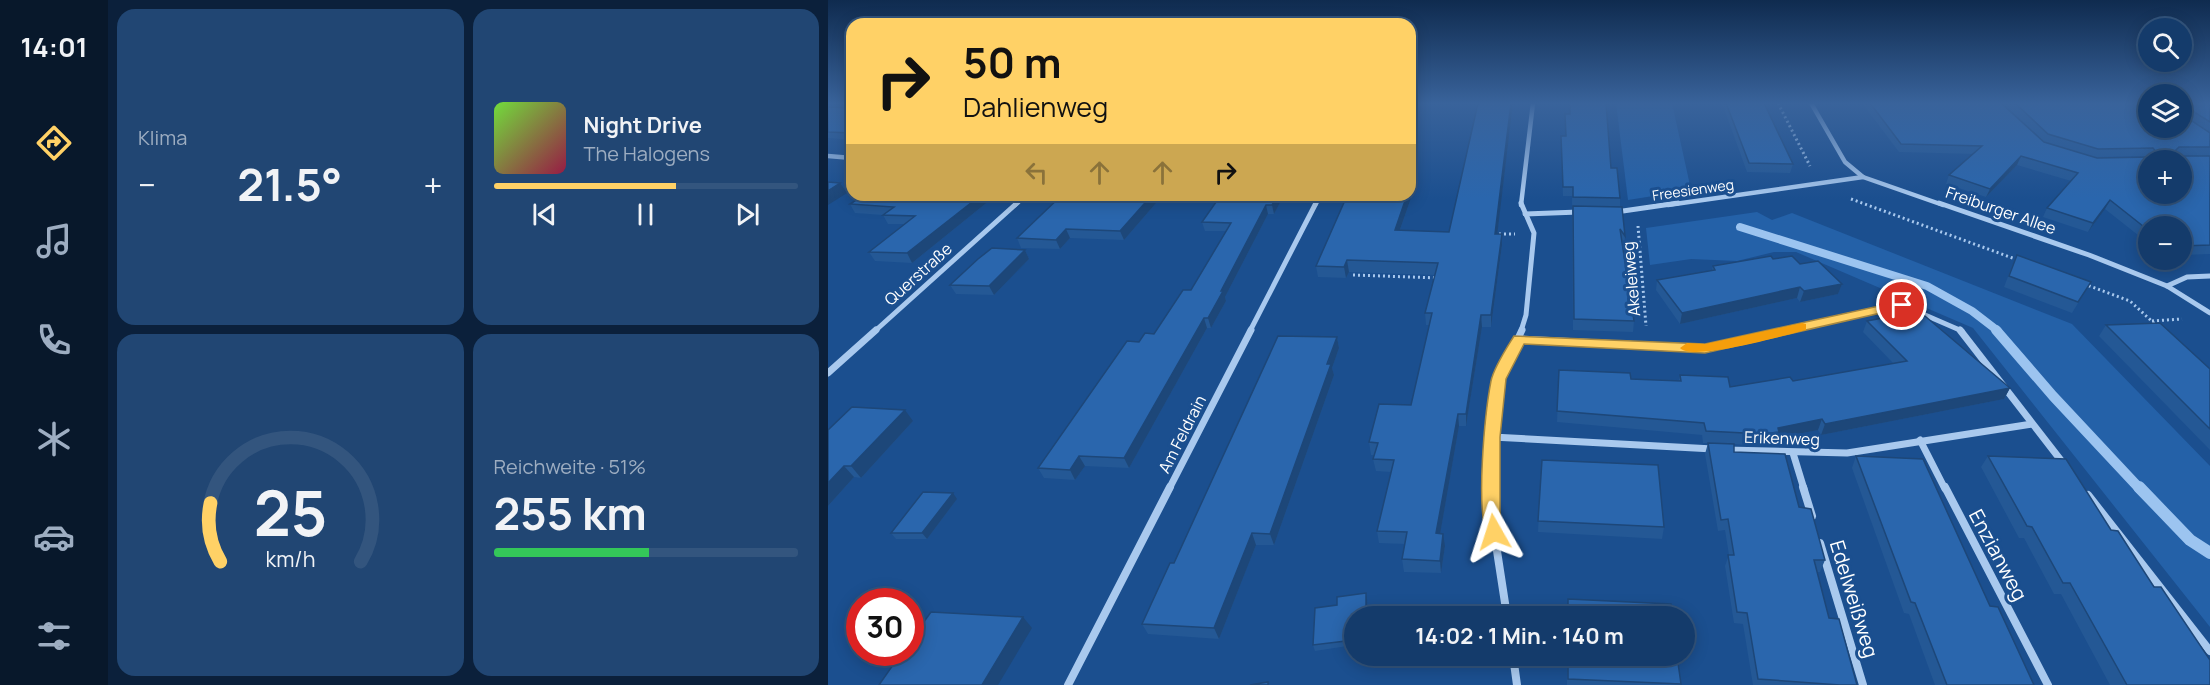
<!DOCTYPE html>
<html lang="de">
<head>
<meta charset="utf-8">
<style>
	body { margin:0; font-family:Manrope,sans-serif; background:#214673; color:#f1f3f6; height:100vh; display:flex; flex-direction:column; font-size:22px; white-space:nowrap }
	* { box-sizing:border-box; margin:0 }
	p { font-size:20px; color:#9dadc1 }
	.icon { flex:none; width:33px; height:33px; fill:none; stroke:currentColor; stroke-width:2; stroke-linecap:round; stroke-linejoin:round }
	.map { position:relative; flex:1; overflow:hidden }
	.panel { display:flex; flex-direction:column; gap:9px; padding:9px; background:#0b203b; width:720px }
	.panel>* { flex:none }
	.hud { position:absolute; left:18px; top:18px; width:570px; height:183px; border-radius:18px; box-shadow:0 3px 15px #0003,0 0 0 2px #33557e; background:#ffd166; color:#111; overflow:hidden }
	.tools { position:absolute; left:1310px; top:18px; display:grid; gap:12px }
	.tools a { display:grid; place-items:center; width:54px; height:54px; border-radius:50%; background:#143b6b; box-shadow:0 3px 15px #0003,0 0 0 2px #33557e; font-size:30px }
	.speed { position:absolute; left:18px; top:588px; display:flex; gap:12px; font-size:30px; font-weight:700; text-align:center }
	.speed>* { display:grid; place-content:center; width:78px; height:78px; border-radius:50%; background:#143b6b; box-shadow:0 3px 15px #0003,0 0 0 2px #33557e; line-height:1 }
	.speed .limit { border:9px solid #d22; background:#fff; color:#111 }
	.pin { position:absolute; display:grid; place-items:center; width:51px; height:51px; color:#fff; margin:-26px; border:3px solid #fff; border-radius:50%; box-shadow:0 2px 6px #0007 }
	.me { position:absolute; width:66px; margin:-33px; rotate:354deg; stroke-linejoin:round; filter:drop-shadow(0 0 4px #0008) }
	.turn { display:flex; align-items:center; gap:21px; height:126px; padding:0 18px; font-size:27px }
	.turn .icon { width:78px; height:78px; stroke-width:2.5 }
	.turn b { display:block; font-size:42px; line-height:51px }
	.lanes { display:flex; align-items:center; height:57px; padding:0 18px; background:#0003; justify-content:center; gap:30px; direction:ltr }
	.lanes .off { opacity:.35 }
	.big { font-size:45px; font-weight:700; line-height:1.1 }
	.panel .tile { flex:1; display:flex; flex-direction:column; justify-content:center; gap:9px; min-width:0; padding:0 21px; border-radius:18px; background:#214673 }
	.panel .dial { align-items:center; gap:0 }
	.dial svg { height:156px; overflow:visible; fill:none; stroke:#33557e; stroke-width:7; stroke-linecap:round; text-anchor:middle }
	.dial text { fill:#f1f3f6; stroke:none }
	.song { display:flex; align-items:center; gap:18px }
	.cover { width:72px; height:72px; border-radius:9px; background:linear-gradient(135deg,hsl(100 70% 55%),hsl(340 70% 35%)) }
	.played { height:6px; border-radius:3px; background:linear-gradient(90deg,#ffd166 60%,#33557e 60%) }
	.keys { display:flex; justify-content:space-around; direction:ltr }
	.heat { display:flex; justify-content:space-between; align-items:center; font-size:33px; direction:ltr }
	.charge { height:9px; border-radius:4px; background:linear-gradient(90deg,#34c759 51%,#33557e 0) }
	.panel .tiles { flex:1; display:grid; gap:9px; grid-template-columns:repeat(2,1fr) }
	.trip { position:absolute; left:516px; top:606px; width:351px; height:60px; border-radius:30px; background:#143b6b; box-shadow:0 3px 15px #0003,0 0 0 2px #33557e; font-weight:700; line-height:60px; text-align:center }
	main { display:flex; flex:1; min-height:0 }
	.tab-bar { display:flex; flex-direction:column; width:108px; justify-content:space-around; align-items:center; background:#08182b; color:#9dadc1 }
	.tab-bar .icon { width:42px; height:42px }
	.tab-bar .selected { color:#ffd166 }
	.tab-bar b { font-size:27px; color:#f1f3f6 }
	.map>svg:first-child { display:block }
	.green { fill:#2461a8 }
	.lines { fill:none; stroke-linecap:round; stroke-linejoin:round }
	.stream-far2 { stroke:#9cc4f0; stroke-width:8 }
	.stream-far1 { stroke:#9cc4f0; stroke-width:10 }
	.stream { stroke:#9cc4f0; stroke-width:12 }
	.path { stroke:#a9c9ee; stroke-width:3; stroke-dasharray:2 3; stroke-linecap:butt }
	.minor-far3 { stroke:#a9c9ee; stroke-width:4.5 }
	.minor-far2 { stroke:#a9c9ee; stroke-width:5 }
	.minor-far1 { stroke:#a9c9ee; stroke-width:7 }
	.minor { stroke:#a9c9ee; stroke-width:8 }
	.wall { fill:#245895; fill-rule:evenodd }
	.shaded-wall { fill:#1d4779 }
	.building { fill:#2a66ad; stroke:#1d4779; stroke-width:1.5; fill-rule:evenodd }
	.route { fill:#ffd166; stroke:#a68842; stroke-width:1.5 }
	.slow { fill:#f59e0b }
	.labels { text-anchor:middle; stroke-width:6; stroke-linejoin:round; paint-order:stroke }
	.far-street-label { font-size:14px; fill:#fff; stroke:#1b4f8f }
	.street-label { font-size:16px; fill:#fff; stroke:#1b4f8f }
	.near-street-label { font-size:20px; fill:#fff; stroke:#1b4f8f }
</style>
</head>
<body>
<main>
<nav class="tab-bar">
<b>14:01</b>
<svg class="icon selected" aria-label="directions" viewBox="0 0 24 24"><path d="M12 3l9 9-9 9-9-9zM9 14v-3h6M13 9l2 2-2 2"/></svg>
<svg class="icon" aria-label="music" viewBox="0 0 24 24"><path d="M9 18V5l10-2v13"/><circle cx="6" cy="18" r="3"/><circle cx="16" cy="16" r="3"/></svg>
<svg class="icon" aria-label="phone" viewBox="0 0 24 24"><path d="M5 4h4l2 5-3 2q2 4 5 5l2-3 5 2v4C11 20 4 13 5 4z"/></svg>
<svg class="icon" aria-label="climate" viewBox="0 0 24 24"><path d="M12 3v18M4 7l16 10M4 17L20 7"/></svg>
<svg class="icon" aria-label="car" viewBox="0 0 24 24"><path d="M5 17H2v-5l4-1 3-4h7l3 4 3 1v5h-3M9 17h6M6 11h13"/><circle cx="7" cy="17" r="2"/><circle cx="17" cy="17" r="2"/></svg>
<svg class="icon" aria-label="filters" viewBox="0 0 24 24"><path d="M4 7h16M4 17h16"/><circle cx="9" cy="7" r="2"/><circle cx="15" cy="17" r="2"/></svg>
</nav>
<section class="panel">
<div class="tiles">
<div class="tile"><p>Klima</p>
<div class="heat"><a>−</a><b class="big">21.5°</b><a>+</a></div>
</div>
<div class="tile">
<div class="song"><i class="cover"></i><div><b>Night Drive</b><p>The Halogens</p></div></div>
<div class="played"></div>
<div class="keys"><svg class="icon" aria-label="previous" viewBox="0 0 24 24"><path d="M18 5L8 12l10 7zM5 5v14"/></svg><svg class="icon" aria-label="pause" viewBox="0 0 24 24"><path d="M8 5v14M16 5v14"/></svg><svg class="icon" aria-label="next" viewBox="0 0 24 24"><path d="M6 5l10 7-10 7zM19 5v14"/></svg></div>
</div>
<div class="tile dial"><svg viewBox="0 0 100 80">
<path d="M14 69A42 42 0 1 1 86 69"/>
<path d="M14 69A42 42 0 0 1 9 39" stroke="#ffd166"/>
<text x="50" y="56" font-size="32" font-weight="700">25</text>
<text x="50" y="72" font-size="11">km/h</text>
</svg></div>
<div class="tile"><p>Reichweite · 51%</p><b class="big">255 km</b><div class="charge"></div></div>
</div>
</section>
<div class="map">
<svg width="1382" height="685" viewBox="0 0 1382 685">
	<rect width="100%" height="100%" fill="#1b4f8f"/>
	<g class="green">
		<polygon points="788,103 844,103 863,190 800,200"/>
		<polygon points="929,212 944,220 964,213 1244,324 1382,466 1382,627 1145,328 968,252 946,252 909,261 863,259 822,265 818,228"/>
	</g>
	<g class="lines">
		<polyline class="stream-far2" points="912,227 1099,286 1144,311 1170,331"/>
		<polyline class="stream-far1" points="1168,330 1225,396 1312,489"/>
		<polyline class="stream" points="1311,487 1362,540 1382,553"/>
		<g class="path">
			<polyline points="950,103 982,166"/>
			<polyline points="1023,199 1190,260"/>
			<polyline points="810,226 818,326"/>
			<polyline points="671,234 687,234"/>
			<polyline points="525,275 611,278"/>
			<polyline points="1256,284 1302,301 1329,326"/>
			<polyline points="1324,321 1354,319"/>
		</g>
		<g class="minor-far3">
			<polyline points="983,103 1017,162 1035,177 1115,205"/>
			<polyline points="0,156 24,158"/>
			<polyline points="187,205 198,195"/>
			<polyline points="487,205 492,195"/>
			<polyline points="693,205 705,103"/>
			<polyline points="840,205 1035,177"/>
		</g>
		<g class="minor-far2">
			<polyline points="693,203 706,233 698,315 693,331"/>
			<polyline points="1111,203 1261,255 1339,286 1382,313"/>
			<polyline points="788,212 850,203"/>
			<polyline points="697,214 751,212"/>
			<polyline points="1339,286 1359,277 1382,276"/>
			<polyline points="47,331 189,203"/>
			<polyline points="422,331 488,203"/>
			<polyline points="955,331 1074,305 1134,331"/>
		</g>
		<g class="minor-far1">
			<polyline points="1132,330 1235,463"/>
			<polyline points="691,339 877,348 962,330"/>
			<polyline points="0,373 48,330"/>
			<polyline points="664,437 885,449"/>
			<polyline points="1092,440 1117,489"/>
			<polyline points="898,450 1019,453 1204,424"/>
			<polyline points="965,453 976,489"/>
			<polyline points="341,489 423,330"/>
			<polyline points="663,489 664,437 671,379 694,330"/>
		</g>
		<g class="minor">
			<polyline points="663,487 663,512 679,616"/>
			<polyline points="975,487 984,516"/>
			<polyline points="1117,487 1220,685"/>
			<polyline points="1260,495 1382,651"/>
			<polyline points="992,543 1035,685"/>
			<polyline points="685,656 689,685"/>
			<polyline points="240,685 342,487"/>
		</g>
	</g>
	<g class="wall">
		<polygon points="650,103 685,103 669,234 674,234 674,245 663,327 654,327 638,426 631,426 612,534 617,546 613,573 576,572 574,559 577,544 551,543 549,531 563,472 548,471 545,459 546,455 543,455 541,442 583,405 601,325 598,325 597,313 607,275 521,272 518,278 490,277 488,266 583,198 572,230 621,232"/>
		<polygon points="741,103 778,103 783,168 792,198 792,207 797,236 796,246 795,244 806,321 805,332 745,330 744,196 735,196 733,145 733,136 737,136 737,114 742,114"/>
		<polygon points="894,103 936,103 965,164 962,173 919,172"/>
		<path d="M1034 103H1173L1216 142 1175 103H1382V156H1350H1382V254L1353 255V226H1320V243L1277 209 1260 232 1215 217 1219 208 1243 181 1189 165 1158 197 1118 184 1121 175 1145 154 1071 152ZM1320 156 1321 157H1267Z"/>
		<polygon points="0,107 24,108 24,140 0,138"/>
		<polygon points="36,195 192,195 184,201 162,200 84,263 47,261 41,252 76,224 60,224 55,215 27,213 22,204"/>
		<polygon points="195,195 335,195 296,240 242,238 232,249 193,248 189,238 226,202 198,201"/>
		<polygon points="393,195 456,195 446,214 440,214 397,297 398,301 383,328 379,328 301,468 257,466 247,480 216,478 210,468 311,342 326,334 363,290 398,231 377,231 374,222"/>
		<polygon points="197,250 201,259 166,295 128,294 122,285"/>
		<polygon points="1189,255 1263,282 1244,313 1176,287 1184,266"/>
		<polygon points="945,259 972,264 1014,284 1010,294 972,302 969,298 852,324 828,290 829,280 884,270 885,266"/>
		<polygon points="1039,321 1182,388 1176,399 993,435 990,430 949,438 948,443 933,446 906,444 906,452 971,507 997,560 992,572 989,572 1001,618 1029,685 925,685 915,624 906,623 897,566 901,555 897,530 890,531 877,454 880,443 875,443 874,435 729,422 731,370 803,379 851,380 852,375 902,387 965,381 1066,364 1035,332"/>
		<polygon points="1278,325 1382,369 1382,450 1271,336"/>
		<polygon points="509,337 511,348 504,368 506,375 446,545 428,545 391,639 320,634 314,624 346,563"/>
		<polygon points="85,421 33,478 26,477 0,506 0,430"/>
		<polygon points="1028,456 1162,606 1206,685 1107,685 1081,614 1076,613 1024,468"/>
		<polygon points="1160,456 1382,685 1282,685 1233,594 1226,594 1196,538 1191,538 1153,467"/>
		<polygon points="714,460 836,527 834,539 710,532"/>
		<polygon points="129,499 99,539 68,539 63,533"/>
		<polygon points="538,593 539,599 540,616 526,616 526,645 487,651 485,645 509,605"/>
		<polygon points="739,656 849,656 853,684 852,685 739,685"/>
	</g>
	<g class="shaded-wall">
		<polygon points="683,103 685,103 668,245 667,234"/>
		<polygon points="1360,108 1356,115 1353,109"/>
		<polygon points="1193,156 1189,165 1158,197 1162,189"/>
		<polygon points="12,183 19,193 0,205 0,191"/>
		<polygon points="582,191 583,198 568,241 567,230 579,195 582,195"/>
		<polygon points="153,195 160,195 162,200 84,263 79,253"/>
		<polygon points="182,195 192,195 184,201"/>
		<polygon points="324,195 335,195 296,240 292,231"/>
		<polygon points="450,195 456,195 446,214 444,205"/>
		<polygon points="1282,200 1277,209 1260,232 1265,223"/>
		<polygon points="438,205 440,214 397,297 398,301 383,328 380,318 393,291"/>
		<polygon points="238,229 242,238 232,249 228,240"/>
		<polygon points="674,234 674,245 663,327 663,315"/>
		<polygon points="197,250 201,259 166,295 161,286"/>
		<polygon points="519,260 521,272 518,278 516,267"/>
		<polygon points="1014,284 1010,294 972,302 976,291"/>
		<polygon points="972,287 969,298 852,324 854,313"/>
		<polygon points="653,315 654,327 638,426 638,414"/>
		<polygon points="376,318 379,328 301,468 296,458"/>
		<polygon points="509,337 511,348 504,368 506,375 446,545 442,534"/>
		<polygon points="1182,388 1176,399 993,435 997,424"/>
		<polygon points="77,410 85,421 33,478 23,466"/>
		<polygon points="630,414 631,426 610,546 608,533"/>
		<polygon points="994,419 990,430 949,438 948,443 933,446 936,434 950,428"/>
		<polygon points="251,456 257,466 247,480 242,470"/>
		<polygon points="16,466 26,477 0,506 0,483"/>
		<polygon points="125,493 129,499 99,539 94,533"/>
		<polygon points="424,533 428,545 391,639 386,628"/>
		<polygon points="615,534 617,546 613,573 612,561"/>
		<polygon points="538,593 539,599 540,616 538,616"/>
		<polygon points="195,617 204,628 170,685 154,685"/>
	</g>
	<g class="building">
		<polygon points="650,103 683,103 667,234 674,234 663,315 653,315 638,414 630,414 608,533 615,534 612,561 574,559 579,532 549,531 566,460 545,459 550,443 541,442 551,404 583,405 604,313 597,313 610,263 519,260 516,267 488,266 518,198 527,198 529,195 579,195 567,230 621,232"/>
		<polygon points="742,103 778,103 783,168 789,168 792,198 745,197 745,187 735,187 733,136 738,136 737,114 742,114"/>
		<polygon points="898,103 936,103 965,164 921,163"/>
		<path d="M1042 103H1173L1216 142 1269 158 1325 157 1329 153 1325 148 1270 149 1220 134 1187 103H1320V128H1353V103H1382V122L1360 108 1353 109 1355 115 1382 133V147H1351L1346 152 1351 156H1382V245L1353 246V226H1320V230L1282 200 1265 223 1219 208 1250 173 1193 156 1162 189 1121 175 1154 146 1073 144ZM1320 160H1353V194H1320Z"/>
		<polygon points="0,107 24,108 24,133 0,132"/>
		<polygon points="0,182 12,183 0,191"/>
		<polygon points="36,195 153,195 79,253 41,252 87,216 55,215 66,207 22,204"/>
		<polygon points="234,195 324,195 292,231 238,229 228,240 189,238"/>
		<polygon points="393,195 450,195 444,205 438,205 393,291 395,291 380,318 376,318 296,458 251,456 242,470 210,468 299,341 311,342 317,333 326,334 355,290 363,290 403,223 374,222"/>
		<polygon points="745,206 794,207 797,236 792,229 806,321 746,319"/>
		<polygon points="164,248 197,250 161,286 122,285 150,259"/>
		<polygon points="1189,255 1263,282 1250,302 1181,276"/>
		<polygon points="943,256 945,259 964,256 972,264 990,261 1014,284 976,291 972,287 854,313 829,280 887,270 885,266"/>
		<polygon points="1091,311 1182,388 997,424 994,419 950,428 951,432 936,434 878,431 876,423 729,411 731,370 802,373 803,379 853,381 852,375 900,377 902,387 962,377 965,381 1079,361 1039,321"/>
		<polygon points="1332,323 1382,369 1382,429 1278,325"/>
		<polygon points="450,336 509,337 499,364 503,364 442,534 424,533 386,628 314,624 342,563 346,563"/>
		<polygon points="24,407 77,410 23,466 16,466 0,483 0,430"/>
		<polygon points="880,443 906,444 906,452 957,454 971,507 983,509 997,560 986,560 1001,618 1011,619 1029,685 1012,685 930,679 919,613 909,612 900,555 906,555 900,519 893,520"/>
		<polygon points="1028,456 1095,459 1162,606 1170,607 1206,685 1119,685 1087,603 1083,602"/>
		<polygon points="1160,456 1238,459 1283,530 1290,531 1326,587 1333,587 1382,660 1382,685 1299,685 1242,583 1235,583 1204,527 1199,526"/>
		<polygon points="714,460 830,465 836,527 710,521"/>
		<polygon points="95,492 125,493 94,533 63,533"/>
		<polygon points="538,593 538,616 526,616 526,640 485,645 487,608 509,605 509,597"/>
		<polygon points="740,599 843,604 844,616 740,616"/>
		<polygon points="103,612 195,617 154,685 51,685 74,652 82,652 82,641"/>
		<polygon points="740,656 849,656 853,684 740,679"/>
		<polygon points="440,682 440,685 422,685"/>
	</g>
	<linearGradient id="sky" x2="0" y2="1"><stop stop-color="#0f2b4f"/><stop offset="0.52" stop-color="#39639b"/><stop offset="1" stop-color="#39639b" stop-opacity="0"/></linearGradient>
	<rect width="1382" height="199" fill="url(#sky)"/>
	<path class="route" d="M1074 301 1080 305 1079 307 877 353 696 344 678 379 672 437V512L675 532 673 538 666 540 660 538C647 511 657 412 663 381 666 367 678 349 686 336L877 344Z"/>
	<path class="slow" d="M974 323 978 324V330C958 335 864 362 852 348L859 343 877 344Z"/>
	<g class="labels">
		<g class="far-street-label">
			<text transform="translate(865 190) rotate(-8)" y="5">Freesienweg</text>
		</g>
		<g class="street-label">
			<text transform="translate(1173 210) rotate(19)" y="6">Freiburger Allee</text>
			<text transform="translate(90 274) rotate(-42)" y="6">Querstraße</text>
			<text transform="translate(803 279) rotate(-95)" y="6">Akeleiweg</text>
			<text transform="translate(354 434) rotate(-63)" y="6">Am Feldrain</text>
			<text transform="translate(954 438) rotate(2)" y="6">Erikenweg</text>
		</g>
		<g class="near-street-label">
			<text transform="translate(1170 555) rotate(62)" y="7">Enzianweg</text>
			<text transform="translate(1026 599) rotate(73)" y="7">Edelweißweg</text>
		</g>
	</g>
</svg>
<div class="tools">
<a><svg class="icon" aria-label="search" viewBox="0 0 24 24"><circle cx="10" cy="10" r="6"/><path d="M15 15l6 6"/></svg></a>
<a><svg class="icon" aria-label="layers" viewBox="0 0 24 24"><path d="M12 4l9 5-9 5-9-5zM3 14l9 5 9-5"/></svg></a>
<a>+</a>
<a>−</a>
</div>
<div class="speed"><div class="limit">30</div></div>
<div class="pin" style="left:1074px;top:305px;background:#d93025"><svg class="icon" aria-label="arrive" viewBox="0 0 24 24"><path d="M6 21V4h12l-3 4 3 4H6"/></svg></div>
<svg class="me" style="left:666px;top:532px" viewBox="-20 -20 40 40"><path d="M0-17L14 15 0 8-14 15z" fill="#ffd166" stroke="#fff" stroke-width="4"/></svg>
<div class="trip">14:02 · 1 Min. · 140 m</div>
<div class="hud">
<div class="turn"><svg class="icon" aria-label="right" viewBox="0 0 24 24"><path d="M7 20v-9h11M14 6l5 5-5 5"/></svg><div><b>50 m</b>Dahlienweg</div></div>
<div class="lanes"><svg class="icon off" aria-label="left" viewBox="0 0 24 24"><path d="M17 20v-9H6M10 6l-5 5 5 5"/></svg><svg class="icon off" aria-label="ahead" viewBox="0 0 24 24"><path d="M12 20V5M6 11l6-6 6 6"/></svg><svg class="icon off" aria-label="ahead" viewBox="0 0 24 24"><path d="M12 20V5M6 11l6-6 6 6"/></svg><svg class="icon" aria-label="right" viewBox="0 0 24 24"><path d="M7 20v-9h11M14 6l5 5-5 5"/></svg></div>
</div>
</div>
</main>
</body>
</html>
